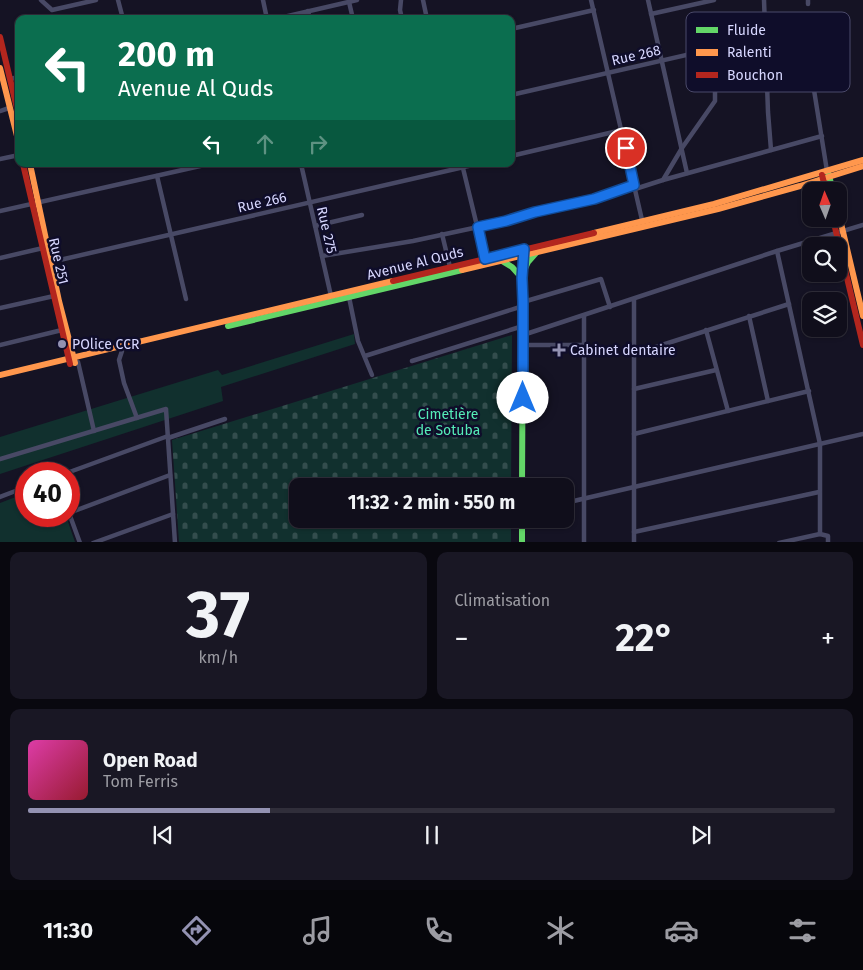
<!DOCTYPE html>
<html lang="fr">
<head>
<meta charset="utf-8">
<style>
	body { margin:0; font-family:"Fira Sans",sans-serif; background:#191724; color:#f1f3f6; height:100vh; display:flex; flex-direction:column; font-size:19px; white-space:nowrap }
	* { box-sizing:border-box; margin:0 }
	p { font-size:16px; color:#9c9ca3 }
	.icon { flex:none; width:28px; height:28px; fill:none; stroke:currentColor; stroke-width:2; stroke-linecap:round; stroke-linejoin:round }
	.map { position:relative; height:542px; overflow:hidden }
	.drawer { display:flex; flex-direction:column; gap:10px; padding:10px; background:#09080f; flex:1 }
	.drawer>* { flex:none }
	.banner { position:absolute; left:15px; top:15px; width:500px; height:152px; border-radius:10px; box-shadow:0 1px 4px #0004,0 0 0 1px #302e3a; background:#0b6e4f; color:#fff; overflow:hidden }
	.needle { width:32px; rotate:358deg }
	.controls { position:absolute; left:802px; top:182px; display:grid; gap:10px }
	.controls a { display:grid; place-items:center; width:45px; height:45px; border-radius:10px; background:#100e1b; box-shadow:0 1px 4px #0004,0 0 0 1px #302e3a; font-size:25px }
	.speed { position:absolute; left:15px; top:462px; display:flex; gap:10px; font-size:25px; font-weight:700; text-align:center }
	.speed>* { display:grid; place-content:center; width:65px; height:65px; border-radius:50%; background:#100e1b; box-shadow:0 1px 4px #0004,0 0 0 1px #302e3a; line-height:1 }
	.speed .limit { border:8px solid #d22; background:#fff; color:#111 }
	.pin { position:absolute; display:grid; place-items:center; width:42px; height:42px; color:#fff; margin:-21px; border:2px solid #fff; border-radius:50%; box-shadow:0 1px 5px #0007 }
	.me { position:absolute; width:55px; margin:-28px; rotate:0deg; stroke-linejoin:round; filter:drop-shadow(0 0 4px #0008) }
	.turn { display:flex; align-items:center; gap:18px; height:105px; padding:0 20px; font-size:22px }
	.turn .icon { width:65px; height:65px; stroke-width:2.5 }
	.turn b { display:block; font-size:35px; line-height:42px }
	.lanes { display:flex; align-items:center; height:48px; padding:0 20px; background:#0003; justify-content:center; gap:25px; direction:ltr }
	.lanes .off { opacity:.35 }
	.big { font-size:38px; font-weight:700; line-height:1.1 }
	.drawer .tile { flex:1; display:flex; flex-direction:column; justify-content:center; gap:8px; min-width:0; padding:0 18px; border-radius:10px; background:#191724 }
	.drawer .dial { align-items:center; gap:0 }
	.dial b { font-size:65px; line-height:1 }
	.song { display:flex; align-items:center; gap:15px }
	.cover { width:60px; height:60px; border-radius:8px; background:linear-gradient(135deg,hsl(320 70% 55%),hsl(350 70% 35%)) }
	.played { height:5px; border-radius:2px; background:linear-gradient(90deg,#9392b2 30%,#302e3a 30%) }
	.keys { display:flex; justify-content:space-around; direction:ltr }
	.heat { display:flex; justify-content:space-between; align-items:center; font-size:28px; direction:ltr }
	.drawer .tiles { flex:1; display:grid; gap:10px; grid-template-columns:1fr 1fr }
	.tile:last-child { grid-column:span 2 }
	.trip { position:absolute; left:289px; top:478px; width:285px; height:50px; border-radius:10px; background:#100e1b; box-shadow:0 1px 4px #0004,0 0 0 1px #302e3a; font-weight:700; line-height:50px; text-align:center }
	.tab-bar { display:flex; height:80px; justify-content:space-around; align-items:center; background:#06060b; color:#9c9ca3 }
	.tab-bar .icon { width:35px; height:35px }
	.tab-bar .active { color:#9392b2 }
	.tab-bar b { font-size:22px; color:#f1f3f6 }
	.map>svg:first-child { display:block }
	.cemetery { fill:url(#cemetery-stones) }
	.garden { fill:#11302e }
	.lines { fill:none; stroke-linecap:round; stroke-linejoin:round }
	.street { stroke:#484965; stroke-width:4.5 }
	.fast { stroke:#63d668; stroke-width:6 }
	.slow { stroke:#ff974d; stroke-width:6 }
	.jam { stroke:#b3261e; stroke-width:6 }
	.route-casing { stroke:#114b97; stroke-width:12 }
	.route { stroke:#1a73e8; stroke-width:9 }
	.poi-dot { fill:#9392b2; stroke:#0f0d2a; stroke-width:2 }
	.labels { text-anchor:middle; stroke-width:5; stroke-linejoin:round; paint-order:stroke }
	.street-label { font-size:14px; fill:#d7d7ff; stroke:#0f0d2a }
	.poi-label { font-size:14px; fill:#d7d7ff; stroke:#0f0d2a; text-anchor:start }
	.park-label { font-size:14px; fill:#55ecb7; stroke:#0f0d2a }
	.key { fill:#0f0d2a; stroke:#4b4a6a; stroke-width:1 }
	.key-label { font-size:14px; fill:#d7d7ff }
</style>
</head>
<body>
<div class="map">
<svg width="863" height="543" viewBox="0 0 863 543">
	<defs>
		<pattern id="cemetery-stones" width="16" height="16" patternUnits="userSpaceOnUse" patternTransform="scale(1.25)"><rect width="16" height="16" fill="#11302e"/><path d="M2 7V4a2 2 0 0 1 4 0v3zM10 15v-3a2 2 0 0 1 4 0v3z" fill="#334d4d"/></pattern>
	</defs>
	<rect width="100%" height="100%" fill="#151324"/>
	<polygon class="cemetery" points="512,335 511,486 298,486 298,519 511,519 511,542 179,542 172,440"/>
	<g class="garden">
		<polygon points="354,334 355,344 221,387 223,401 0,474 0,437 218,370 222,375"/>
		<polygon points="26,493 26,516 66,516 75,542 0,542 0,503"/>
	</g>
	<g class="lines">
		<g class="street">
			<polyline points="41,0 52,10 96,0"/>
			<polyline points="118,0 123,19"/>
			<polyline points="263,0 267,19"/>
			<polyline points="401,0 400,10 402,19"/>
			<polyline points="423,0 427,19"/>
			<polyline points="591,0 642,220"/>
			<polyline points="648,0 687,173"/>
			<polyline points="764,0 768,112 771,150"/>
			<polyline points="808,0 808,4"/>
			<polyline points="349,2 353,19"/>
			<polyline points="308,11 310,19"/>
			<polyline points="651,14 714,0"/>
			<polyline points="275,19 357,0"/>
			<polyline points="511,29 594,10"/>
			<polyline points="10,79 19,77"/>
			<polyline points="814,90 827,171"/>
			<polyline points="511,95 765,37"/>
			<polyline points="0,111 9,108"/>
			<polyline points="511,156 622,130"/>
			<polyline points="0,159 19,155"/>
			<polyline points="301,164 331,296"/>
			<polyline points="462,164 485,259"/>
			<polyline points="157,176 186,299"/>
			<polyline points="663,180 822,136"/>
			<polyline points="635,189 663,180 682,148 715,101 715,91 705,51"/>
			<polyline points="0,211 209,164"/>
			<polyline points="315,226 362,215"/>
			<polyline points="442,234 450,267"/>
			<polyline points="777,251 820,444 820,534 828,536 828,543"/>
			<polyline points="322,256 413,241 506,221 535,212 594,199 634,185"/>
			<polyline points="0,258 43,248"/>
			<polyline points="51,262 477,164"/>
			<polyline points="349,297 358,341 372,375"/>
			<polyline points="634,299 634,543"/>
			<polyline points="523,302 601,279 610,307"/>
			<polyline points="0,308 54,296"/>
			<polyline points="749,316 768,401"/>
			<polyline points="706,330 728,411"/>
			<polyline points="523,335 777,251 863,225"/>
			<polyline points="0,345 62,330"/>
			<polyline points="523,345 584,345"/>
			<polyline points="122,351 119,360 124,383 137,418"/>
			<polyline points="634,354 789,304"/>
			<polyline points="365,356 523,306"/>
			<polyline points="412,361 523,326"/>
			<polyline points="78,362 94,431"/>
			<polyline points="634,389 716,370"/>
			<polyline points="634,434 809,391"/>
			<polyline points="168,438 225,419"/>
			<polyline points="0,459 166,409 175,543"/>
			<polyline points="64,474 168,436"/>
			<polyline points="0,497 26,487"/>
			<polyline points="565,503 863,434"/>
			<polyline points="69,513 170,475"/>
			<polyline points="69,513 80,543"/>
			<polyline points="634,532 819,492"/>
			<polyline points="93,543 173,514"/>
			<polyline points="584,543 584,316"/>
			<polyline points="779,543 820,534"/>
		</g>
		<g class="fast">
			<polyline points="828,172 833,191"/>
			<polyline points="502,261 512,267 521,277"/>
			<polyline points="521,277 528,262 536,253"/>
			<polyline points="228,326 462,270"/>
			<polyline points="522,486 523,302 521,277 524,251"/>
			<polyline points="522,519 522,543"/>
		</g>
		<g class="slow">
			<polyline points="0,68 19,144"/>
			<polyline points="30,164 59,301 75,363"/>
			<polyline points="839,215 863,316"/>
			<polyline points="594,233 714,204 863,160"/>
			<polyline points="462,270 718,209 800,186 863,166"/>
			<polyline points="0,375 393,281"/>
		</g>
		<g class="jam">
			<polyline points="0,37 19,117"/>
			<polyline points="23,164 70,364"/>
			<polyline points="822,175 826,191"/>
			<polyline points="833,219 863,345"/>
			<polyline points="393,281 594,233"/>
		</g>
	</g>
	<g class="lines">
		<g class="route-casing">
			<polyline id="route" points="523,398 523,302 522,278 524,249 485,259 478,227 506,221 535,212 594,199 634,185 626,148"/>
		</g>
		<use href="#route" class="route"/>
	</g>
	<g class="poi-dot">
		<circle cx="62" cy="344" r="5"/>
		<path d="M556.5 342.5h5v5h5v5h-5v5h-5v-5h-5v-5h5z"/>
	</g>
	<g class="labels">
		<g class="street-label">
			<text transform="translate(636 55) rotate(-13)" y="5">Rue 268</text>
			<text transform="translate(262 202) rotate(-13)" y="5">Rue 266</text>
			<text transform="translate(327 230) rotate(77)" y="5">Rue 275</text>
			<text transform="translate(59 261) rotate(77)" y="5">Rue 251</text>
			<text transform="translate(415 263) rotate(-14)" y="5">Avenue Al Quds</text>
		</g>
		<g class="poi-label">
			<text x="72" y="349">POlice CCR</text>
			<text x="570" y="355">Cabinet dentaire</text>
		</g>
		<g class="park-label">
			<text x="448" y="419">Cimetière<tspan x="448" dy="16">de Sotuba</tspan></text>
		</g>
	</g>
	<rect x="686" y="12" width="164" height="80" rx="8" class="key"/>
	<rect x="696" y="27" width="22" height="6" fill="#63d668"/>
	<rect x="696" y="49" width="22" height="7" fill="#ff974d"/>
	<rect x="696" y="72" width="22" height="6" fill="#b3261e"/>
	<g class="key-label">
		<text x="727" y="35">Fluide</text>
		<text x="727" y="57">Ralenti</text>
		<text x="727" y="80">Bouchon</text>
	</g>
</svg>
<div class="controls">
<a><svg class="needle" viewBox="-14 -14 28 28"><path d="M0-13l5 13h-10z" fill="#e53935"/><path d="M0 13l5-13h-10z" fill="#9c9ca3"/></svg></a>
<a><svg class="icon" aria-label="search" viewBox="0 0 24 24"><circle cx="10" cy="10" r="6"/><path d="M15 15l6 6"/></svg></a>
<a><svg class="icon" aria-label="layers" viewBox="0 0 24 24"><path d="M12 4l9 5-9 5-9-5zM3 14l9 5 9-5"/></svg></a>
</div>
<div class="speed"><div class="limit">40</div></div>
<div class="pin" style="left:626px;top:148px;background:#d93025"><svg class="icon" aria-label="arrive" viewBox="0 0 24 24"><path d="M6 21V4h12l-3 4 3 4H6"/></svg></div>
<svg class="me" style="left:523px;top:398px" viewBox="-20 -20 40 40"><circle r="19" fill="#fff"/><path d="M0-13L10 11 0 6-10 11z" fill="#1a73e8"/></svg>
<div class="trip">11:32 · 2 min · 550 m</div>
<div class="banner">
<div class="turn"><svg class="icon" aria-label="left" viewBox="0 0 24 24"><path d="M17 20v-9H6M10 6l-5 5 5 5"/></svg><div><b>200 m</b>Avenue Al Quds</div></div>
<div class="lanes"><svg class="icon" aria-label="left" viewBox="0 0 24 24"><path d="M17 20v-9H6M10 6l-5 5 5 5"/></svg><svg class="icon off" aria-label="ahead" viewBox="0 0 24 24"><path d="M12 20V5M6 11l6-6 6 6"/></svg><svg class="icon off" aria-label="right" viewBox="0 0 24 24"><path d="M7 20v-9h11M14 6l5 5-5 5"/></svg></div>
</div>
</div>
<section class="drawer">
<div class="tiles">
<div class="tile dial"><b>37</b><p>km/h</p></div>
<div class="tile"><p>Climatisation</p>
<div class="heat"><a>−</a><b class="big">22°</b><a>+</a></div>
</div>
<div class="tile">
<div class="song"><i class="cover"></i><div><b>Open Road</b><p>Tom Ferris</p></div></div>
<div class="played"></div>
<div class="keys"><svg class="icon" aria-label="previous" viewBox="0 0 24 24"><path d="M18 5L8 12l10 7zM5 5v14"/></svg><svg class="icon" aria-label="pause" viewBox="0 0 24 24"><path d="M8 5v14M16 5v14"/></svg><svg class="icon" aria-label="next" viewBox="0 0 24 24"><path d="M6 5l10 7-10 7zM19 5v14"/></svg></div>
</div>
</div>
</section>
<nav class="tab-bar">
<b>11:30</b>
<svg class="icon active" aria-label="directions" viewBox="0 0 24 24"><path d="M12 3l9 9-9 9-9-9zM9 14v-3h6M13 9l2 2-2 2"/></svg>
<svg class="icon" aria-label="music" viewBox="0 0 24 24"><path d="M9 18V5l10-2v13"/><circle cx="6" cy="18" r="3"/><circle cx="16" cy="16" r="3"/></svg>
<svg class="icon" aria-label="phone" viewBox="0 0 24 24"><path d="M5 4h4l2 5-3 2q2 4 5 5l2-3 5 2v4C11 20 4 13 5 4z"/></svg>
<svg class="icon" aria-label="climate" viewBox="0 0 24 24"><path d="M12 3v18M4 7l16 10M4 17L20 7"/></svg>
<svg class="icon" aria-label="car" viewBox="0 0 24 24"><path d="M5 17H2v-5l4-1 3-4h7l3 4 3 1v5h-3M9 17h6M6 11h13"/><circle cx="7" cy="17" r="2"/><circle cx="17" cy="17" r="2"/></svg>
<svg class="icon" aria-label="filters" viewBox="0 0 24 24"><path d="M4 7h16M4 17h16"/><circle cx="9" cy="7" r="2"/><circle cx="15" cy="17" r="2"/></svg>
</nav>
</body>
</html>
